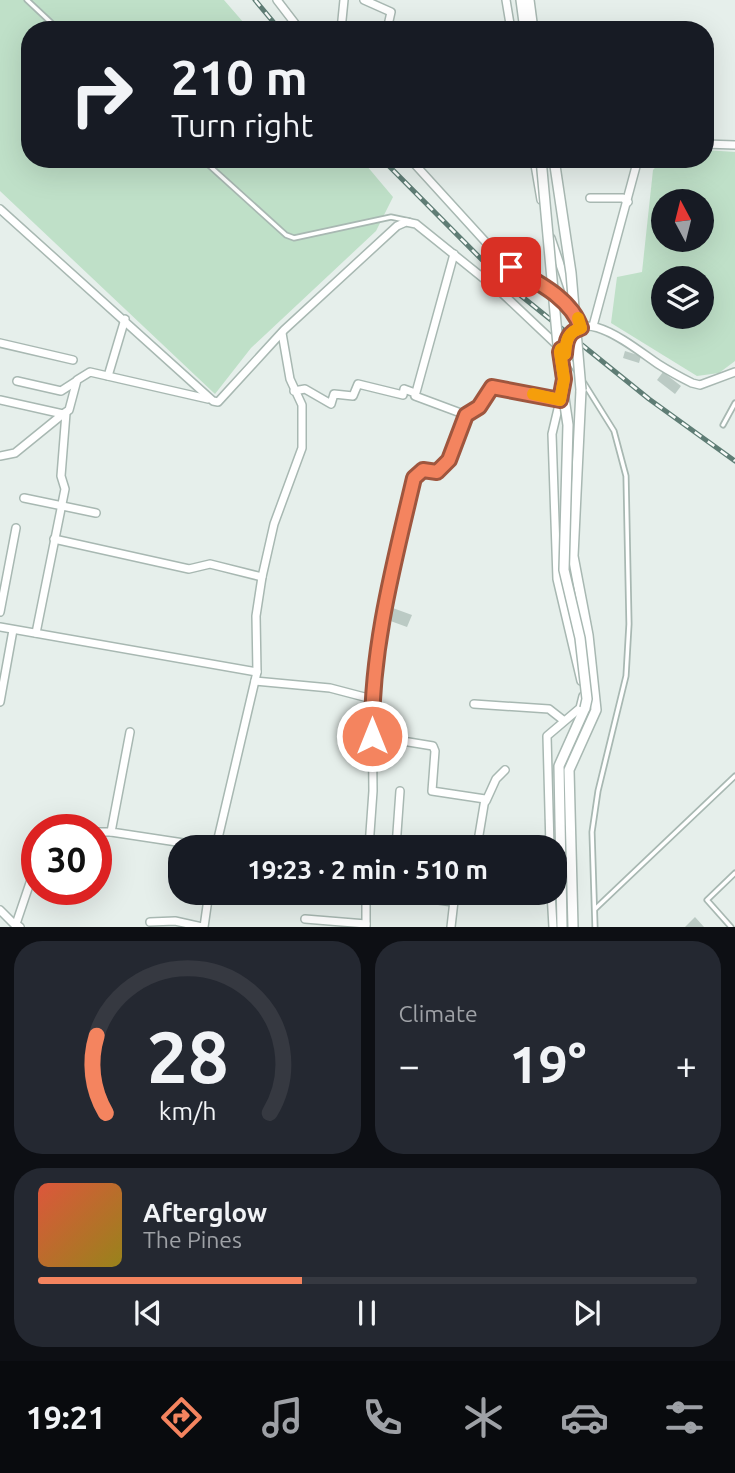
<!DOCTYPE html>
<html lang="en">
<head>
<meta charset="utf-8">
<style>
	body { margin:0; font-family:Ubuntu,sans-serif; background:#242831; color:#f1f3f6; height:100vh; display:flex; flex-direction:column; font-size:26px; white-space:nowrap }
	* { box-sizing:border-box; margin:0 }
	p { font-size:23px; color:#9ea1a6 }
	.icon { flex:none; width:38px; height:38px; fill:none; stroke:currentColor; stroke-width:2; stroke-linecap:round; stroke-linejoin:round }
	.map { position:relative; height:927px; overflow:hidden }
	.side { display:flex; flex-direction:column; gap:14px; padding:14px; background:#0d0f14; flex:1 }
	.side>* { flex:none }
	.banner { position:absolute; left:21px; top:21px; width:693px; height:147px; border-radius:28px; box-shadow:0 7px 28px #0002; background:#171b24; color:#f1f3f6; overflow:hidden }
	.needle { width:46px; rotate:353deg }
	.buttons { position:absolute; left:651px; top:189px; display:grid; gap:14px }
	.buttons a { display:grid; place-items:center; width:63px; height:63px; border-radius:50%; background:#171b24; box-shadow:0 7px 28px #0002; font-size:35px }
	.speed { position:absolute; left:21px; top:814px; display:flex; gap:14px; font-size:35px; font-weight:700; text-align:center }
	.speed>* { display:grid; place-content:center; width:91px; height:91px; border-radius:50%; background:#171b24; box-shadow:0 7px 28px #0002; line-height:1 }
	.speed .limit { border:10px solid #d22; background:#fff; color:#111 }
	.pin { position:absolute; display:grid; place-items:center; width:60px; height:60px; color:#fff; margin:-30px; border-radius:14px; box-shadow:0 4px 10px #0006 }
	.me { position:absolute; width:77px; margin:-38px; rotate:0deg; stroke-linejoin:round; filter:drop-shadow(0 0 5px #0008) }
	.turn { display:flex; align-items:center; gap:24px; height:147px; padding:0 35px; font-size:32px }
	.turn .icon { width:91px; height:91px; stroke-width:2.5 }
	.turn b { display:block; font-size:49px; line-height:60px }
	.big { font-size:52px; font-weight:700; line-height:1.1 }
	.side .widget { flex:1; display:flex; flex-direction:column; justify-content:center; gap:10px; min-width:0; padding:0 24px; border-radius:28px; background:#242831 }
	.side .dial { align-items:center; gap:0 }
	.dial svg { height:182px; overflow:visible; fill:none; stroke:#363941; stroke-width:7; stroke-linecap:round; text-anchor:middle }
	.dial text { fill:#f1f3f6; stroke:none }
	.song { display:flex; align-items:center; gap:21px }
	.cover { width:84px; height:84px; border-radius:10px; background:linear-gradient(135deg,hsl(10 70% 55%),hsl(50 70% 35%)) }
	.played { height:7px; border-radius:4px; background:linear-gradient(90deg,#f4845f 40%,#363941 40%) }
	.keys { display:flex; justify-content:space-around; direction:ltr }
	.heat { display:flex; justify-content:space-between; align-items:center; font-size:38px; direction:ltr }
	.side .tiles { flex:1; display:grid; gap:14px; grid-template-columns:1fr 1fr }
	.widget:last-child { grid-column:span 2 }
	.trip { position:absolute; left:168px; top:835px; width:399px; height:70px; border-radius:28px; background:#171b24; box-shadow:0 7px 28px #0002; font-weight:700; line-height:70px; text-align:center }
	.menu { display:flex; height:112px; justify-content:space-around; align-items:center; background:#090b0e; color:#9ea1a6 }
	.menu .icon { width:49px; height:49px }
	.menu .selected { color:#f4845f }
	.menu b { font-size:32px; color:#f1f3f6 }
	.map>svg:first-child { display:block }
	.green { fill:#bfe0c8; fill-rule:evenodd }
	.building { fill:#bbcac4 }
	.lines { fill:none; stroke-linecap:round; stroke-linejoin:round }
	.service-casing { stroke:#a8b8b2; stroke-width:7 }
	.minor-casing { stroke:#a8b8b2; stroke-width:10 }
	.tertiary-casing { stroke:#a8b8b2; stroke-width:12 }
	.service { stroke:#fff; stroke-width:3.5 }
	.minor { stroke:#fff; stroke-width:7 }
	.tertiary { stroke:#fff; stroke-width:9 }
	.rail-casing { stroke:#5f7d75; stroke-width:5 }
	.rail { stroke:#f7fbf9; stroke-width:2.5; stroke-dasharray:8; stroke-linecap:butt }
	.tertiary-bridge-casing { stroke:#a8b8b2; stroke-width:12; stroke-linecap:butt }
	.tertiary-bridge { stroke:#fff; stroke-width:9 }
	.route-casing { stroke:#9f563e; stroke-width:18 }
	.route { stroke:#f4845f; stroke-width:12 }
	.slow { stroke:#f59e0b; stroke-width:12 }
</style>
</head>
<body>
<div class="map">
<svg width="735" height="927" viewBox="0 0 735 927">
	<rect width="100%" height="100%" fill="#e6efeb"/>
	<g class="green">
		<polygon points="0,0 224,0 250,30 30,30 30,159 361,159 393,197 376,231 251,348 215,394 0,191"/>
		<path d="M705 150 735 152V361L719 373 697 376 611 323 617 277 642 272 653 170 663 159H705ZM663 201H702V240H663ZM702 278V317H663V278Z"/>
	</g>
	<g class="building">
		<polygon points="625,351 641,356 639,363 623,358"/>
		<polygon points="663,372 681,386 675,394 657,380"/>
		<polygon points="390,607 412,615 407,627 385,619"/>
		<polygon points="695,917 704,927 685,927"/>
	</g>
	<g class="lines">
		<g class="service-casing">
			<g id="service">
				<polyline points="27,0 59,30"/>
				<polyline points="202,159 286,235 294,238 391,217 410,221"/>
				<polyline points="565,353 576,370"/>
				<polyline points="584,383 614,431 626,476 629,624 626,676 598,791 592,832 595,927"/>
				<polyline points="723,425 735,403"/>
				<polyline points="595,909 735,776"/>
				<polyline points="731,927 707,900 735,873"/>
			</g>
		</g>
		<g class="minor-casing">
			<g id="minor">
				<polyline points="277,0 300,30"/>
				<polyline points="364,0 391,12 387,30"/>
				<polyline points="506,0 511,30"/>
				<polyline points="341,30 344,0"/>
				<polyline points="705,144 735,145"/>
				<polyline points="410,159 502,260 549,290 575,312"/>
				<polyline points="534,159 541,200"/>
				<polyline points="590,198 623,198 628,202"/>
				<polyline points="0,209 213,401 218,402 284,330 397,226 406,222 416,224 503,294 559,347"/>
				<polyline points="551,238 571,297"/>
				<polyline points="454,254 415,396 466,415"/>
				<polyline points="593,326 638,159"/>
				<polyline points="0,343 73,360"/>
				<path d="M565 354C570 293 634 348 658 364 669 371 680 377 692 383L700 385 735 372"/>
				<polyline points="108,376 125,319"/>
				<polyline points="17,381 61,391 75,382"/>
				<polyline points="294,391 305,389 331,404 334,394 353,396 358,384 403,395 404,389 415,393"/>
				<polyline points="562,392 552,434 557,579 581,681"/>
				<polyline points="0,400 63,414 69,410 77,380 90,372 208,399"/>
				<polyline points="0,456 15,453 63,414"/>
				<polyline points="24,498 96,513"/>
				<polyline points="54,539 189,569 210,564 262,577"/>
				<polyline points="0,612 16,528"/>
				<polyline points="0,627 257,672"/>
				<polyline points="36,633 65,489 61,476 66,413"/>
				<polyline points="255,681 330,688 372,699"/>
				<polyline points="0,702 13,630"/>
				<polyline points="474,704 549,709 563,720"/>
				<polyline points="130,732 111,832 210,847"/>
				<polyline points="372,736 433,746 435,751 432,791 485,799 477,847"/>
				<polyline points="486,801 496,779 505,770"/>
				<polyline points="96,832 111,832"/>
				<polyline points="314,841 354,847"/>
				<polyline points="216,847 257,672 256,616 262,577 274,524 302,448 302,405 290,379 282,333"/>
				<polyline points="369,847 373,791 372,694 384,601 414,478 423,470 437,472 449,459 466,415 479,407 492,387 560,400"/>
				<polyline points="396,847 400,791"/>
				<polyline points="550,847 547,736 580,708 583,696"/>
				<polyline points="327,892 366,899 385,900 403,895 453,902"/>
				<polyline points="366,892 366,927"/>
				<polyline points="551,892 553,927"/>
				<polyline points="0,910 16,926"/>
				<polyline points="305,919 366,924"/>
				<polyline points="150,922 175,921 202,927"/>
				<polyline points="20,927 16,924 37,862"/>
				<polyline points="204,927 209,892"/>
				<polyline points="451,927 455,892"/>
			</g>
		</g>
		<g class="tertiary-casing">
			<g id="tertiary">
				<polyline points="521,0 525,30"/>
				<polyline points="529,0 533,30"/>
				<polyline points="562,927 559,766 585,708"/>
				<polyline points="573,927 569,770 596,710 588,635 573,556 581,390"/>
			</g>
		</g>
		<use href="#service" class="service"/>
		<use href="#minor" class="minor"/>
		<use href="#tertiary" class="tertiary"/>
		<g class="rail-casing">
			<g id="rail">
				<polyline points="255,0 280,30"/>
				<polyline points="382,159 504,282 649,399 735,461"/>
			</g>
		</g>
		<use href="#rail" class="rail"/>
		<g class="tertiary-bridge-casing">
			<g id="tertiary-bridge">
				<polyline points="541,159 561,378 568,425 564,570 580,638 587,699 585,708"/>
				<polyline points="554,159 571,273 581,390"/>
			</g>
		</g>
		<use href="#tertiary-bridge" class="tertiary-bridge"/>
	</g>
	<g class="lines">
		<g class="route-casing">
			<path id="route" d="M372 736C371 648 394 563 414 478L423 470 437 472 449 460 466 415 479 407 492 387 560 400 564 379 560 352 561 349 565 354C566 340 568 332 581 328 571 298 537 282 511 267"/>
		</g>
		<use href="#route" class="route"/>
		<path class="slow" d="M533 394 560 400 564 379 560 352 561 349 565 354C566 340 568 332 581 328L578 318"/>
	</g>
</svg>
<div class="buttons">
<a><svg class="needle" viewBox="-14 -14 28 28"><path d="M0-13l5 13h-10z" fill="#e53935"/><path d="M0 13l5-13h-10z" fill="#9ea1a6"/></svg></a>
<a><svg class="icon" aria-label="layers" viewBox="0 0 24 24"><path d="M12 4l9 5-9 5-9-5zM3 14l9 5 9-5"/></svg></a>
</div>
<div class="speed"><div class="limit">30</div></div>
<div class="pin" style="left:511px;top:267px;background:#d93025"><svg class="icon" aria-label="arrive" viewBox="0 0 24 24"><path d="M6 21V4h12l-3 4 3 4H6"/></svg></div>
<svg class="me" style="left:372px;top:736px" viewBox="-20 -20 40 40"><circle r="17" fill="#f4845f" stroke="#fff" stroke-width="3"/><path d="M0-11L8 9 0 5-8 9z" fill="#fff"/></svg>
<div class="trip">19:23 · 2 min · 510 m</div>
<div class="banner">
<div class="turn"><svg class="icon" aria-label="right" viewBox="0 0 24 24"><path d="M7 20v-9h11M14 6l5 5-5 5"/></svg><div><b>210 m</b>Turn right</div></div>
</div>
</div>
<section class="side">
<div class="tiles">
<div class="widget dial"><svg viewBox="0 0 100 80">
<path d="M14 69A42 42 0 1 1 86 69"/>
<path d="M14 69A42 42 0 0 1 10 35" stroke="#f4845f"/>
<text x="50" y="56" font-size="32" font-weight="700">28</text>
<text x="50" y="72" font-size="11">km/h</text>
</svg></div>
<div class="widget"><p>Climate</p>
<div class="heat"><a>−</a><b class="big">19°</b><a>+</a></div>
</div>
<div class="widget">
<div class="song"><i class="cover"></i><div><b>Afterglow</b><p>The Pines</p></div></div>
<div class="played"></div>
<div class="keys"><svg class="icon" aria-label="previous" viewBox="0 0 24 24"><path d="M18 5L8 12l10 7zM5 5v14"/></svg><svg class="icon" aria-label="pause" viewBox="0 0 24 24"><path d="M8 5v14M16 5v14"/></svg><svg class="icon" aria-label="next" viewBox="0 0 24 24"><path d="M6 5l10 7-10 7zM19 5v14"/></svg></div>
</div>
</div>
</section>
<nav class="menu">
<b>19:21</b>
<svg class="icon selected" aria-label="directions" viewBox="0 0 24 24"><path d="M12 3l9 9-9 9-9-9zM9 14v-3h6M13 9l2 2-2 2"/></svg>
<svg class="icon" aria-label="music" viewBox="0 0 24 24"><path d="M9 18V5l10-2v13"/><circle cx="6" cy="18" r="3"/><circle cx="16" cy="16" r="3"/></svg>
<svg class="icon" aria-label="phone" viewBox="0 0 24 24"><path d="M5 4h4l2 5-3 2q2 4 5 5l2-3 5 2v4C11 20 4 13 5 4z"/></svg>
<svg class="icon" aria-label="climate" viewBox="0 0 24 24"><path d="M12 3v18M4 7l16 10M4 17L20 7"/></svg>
<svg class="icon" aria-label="car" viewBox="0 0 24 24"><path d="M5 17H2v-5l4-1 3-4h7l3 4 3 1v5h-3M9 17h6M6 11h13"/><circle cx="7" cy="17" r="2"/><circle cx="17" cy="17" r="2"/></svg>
<svg class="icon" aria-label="filters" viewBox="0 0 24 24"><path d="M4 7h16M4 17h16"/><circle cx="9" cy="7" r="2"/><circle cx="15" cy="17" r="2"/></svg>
</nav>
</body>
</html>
